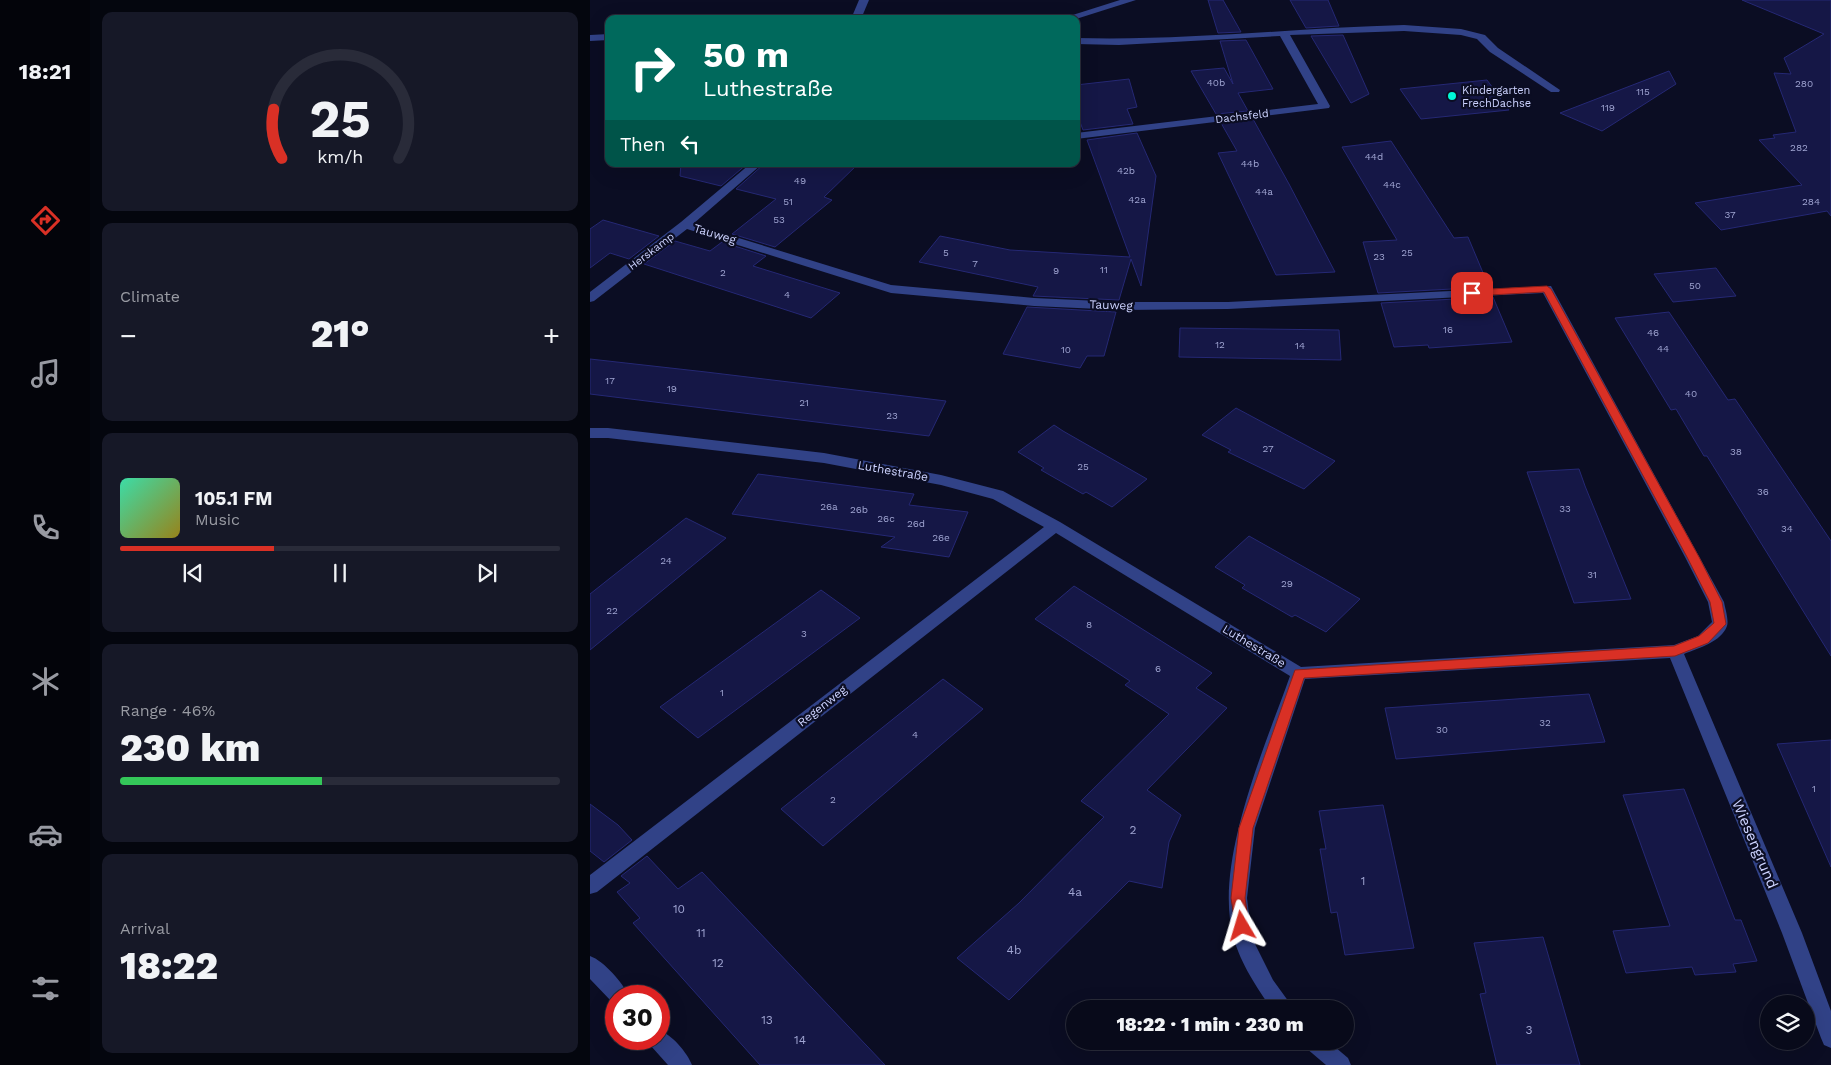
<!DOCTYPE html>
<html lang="en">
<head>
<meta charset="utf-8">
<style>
	body { margin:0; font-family:"Work Sans",sans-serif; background:#161827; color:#f1f3f6; height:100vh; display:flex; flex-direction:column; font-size:19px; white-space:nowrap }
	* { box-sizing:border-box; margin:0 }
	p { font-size:16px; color:#989aa2 }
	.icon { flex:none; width:28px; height:28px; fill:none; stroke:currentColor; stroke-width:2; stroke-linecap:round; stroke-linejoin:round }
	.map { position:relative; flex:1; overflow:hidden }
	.sheet { display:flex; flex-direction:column; gap:12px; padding:12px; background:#04060e; width:500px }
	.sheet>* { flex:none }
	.guide { position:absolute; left:15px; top:15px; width:475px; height:152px; border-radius:10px; box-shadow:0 5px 20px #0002,0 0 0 1px #292b39; background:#00695c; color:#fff; overflow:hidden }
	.buttons { position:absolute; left:1170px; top:995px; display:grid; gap:10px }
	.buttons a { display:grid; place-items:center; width:55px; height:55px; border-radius:50%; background:#080a1a; box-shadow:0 5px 20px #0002,0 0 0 1px #292b39; font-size:25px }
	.speed { position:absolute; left:15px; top:985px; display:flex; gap:10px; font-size:25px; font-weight:700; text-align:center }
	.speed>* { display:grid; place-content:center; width:65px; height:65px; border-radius:50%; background:#080a1a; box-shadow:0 5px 20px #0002,0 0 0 1px #292b39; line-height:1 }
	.speed .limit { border:8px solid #d22; background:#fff; color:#111 }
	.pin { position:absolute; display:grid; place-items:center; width:42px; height:42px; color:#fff; margin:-21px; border-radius:10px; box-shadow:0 2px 8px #0006 }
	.me { position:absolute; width:55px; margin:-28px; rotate:353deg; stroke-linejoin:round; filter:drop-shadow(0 0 4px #0008) }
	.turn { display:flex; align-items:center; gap:18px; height:105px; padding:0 15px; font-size:22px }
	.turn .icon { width:65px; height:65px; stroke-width:2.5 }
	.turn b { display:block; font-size:35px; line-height:42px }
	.then { display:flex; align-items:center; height:48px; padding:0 15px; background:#0003; gap:10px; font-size:19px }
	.big { font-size:38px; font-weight:800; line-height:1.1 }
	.sheet .tile { flex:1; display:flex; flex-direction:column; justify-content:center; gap:8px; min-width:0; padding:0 18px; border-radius:10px; background:#161827 }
	.sheet .dial { align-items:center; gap:0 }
	.dial svg { height:130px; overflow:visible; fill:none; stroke:#292b39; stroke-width:7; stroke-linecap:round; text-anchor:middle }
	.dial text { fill:#f1f3f6; stroke:none }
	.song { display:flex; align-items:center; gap:15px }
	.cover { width:60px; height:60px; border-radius:8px; background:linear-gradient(135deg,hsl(160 70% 55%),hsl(50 70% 35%)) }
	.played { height:5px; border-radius:2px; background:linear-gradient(90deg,#d93025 35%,#292b39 35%) }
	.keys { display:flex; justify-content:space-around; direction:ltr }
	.heat { display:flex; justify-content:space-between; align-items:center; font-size:28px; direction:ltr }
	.charge { height:8px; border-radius:4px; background:linear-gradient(90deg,#34c759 46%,#292b39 0) }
	.trip { position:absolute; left:476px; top:1000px; width:288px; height:50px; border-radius:25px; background:#080a1a; box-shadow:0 5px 20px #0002,0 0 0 1px #292b39; font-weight:800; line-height:50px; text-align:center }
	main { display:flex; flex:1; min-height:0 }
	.dock { display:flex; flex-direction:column; width:90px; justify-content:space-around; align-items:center; background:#03040a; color:#989aa2 }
	.dock .icon { width:35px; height:35px }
	.dock .active { color:#d93025 }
	.dock b { font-size:22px; color:#f1f3f6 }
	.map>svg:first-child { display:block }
	.building { fill:#151746; stroke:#252874 }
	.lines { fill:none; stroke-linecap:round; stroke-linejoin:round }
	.minor { fill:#314287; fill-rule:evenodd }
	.route { fill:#d93025; stroke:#8d1f18 }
	.poi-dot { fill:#00f8d6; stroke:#0b0d23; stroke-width:2 }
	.labels { text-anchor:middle; stroke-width:4.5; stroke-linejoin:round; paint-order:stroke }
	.number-label { font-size:10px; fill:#9fa4d1 }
	.far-poi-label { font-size:11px; fill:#cdd3ff; stroke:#0b0d23; text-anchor:start }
	.far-street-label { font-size:11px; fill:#cdd3ff; stroke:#0b0d23 }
	.street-label { font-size:12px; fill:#cdd3ff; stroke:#0b0d23 }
	.near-number-label { font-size:12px; fill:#9fa4d1 }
	.near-street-label { font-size:15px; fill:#cdd3ff; stroke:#0b0d23 }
</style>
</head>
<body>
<main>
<nav class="dock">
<b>18:21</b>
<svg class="icon active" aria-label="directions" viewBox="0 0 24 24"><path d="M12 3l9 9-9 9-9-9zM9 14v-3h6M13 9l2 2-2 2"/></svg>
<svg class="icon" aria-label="music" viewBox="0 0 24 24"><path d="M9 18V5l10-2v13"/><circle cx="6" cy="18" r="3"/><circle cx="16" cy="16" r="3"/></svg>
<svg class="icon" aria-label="phone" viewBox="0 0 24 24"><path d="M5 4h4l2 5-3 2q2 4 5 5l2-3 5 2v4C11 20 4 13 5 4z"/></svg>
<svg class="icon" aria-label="climate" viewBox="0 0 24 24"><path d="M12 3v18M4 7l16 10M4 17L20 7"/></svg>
<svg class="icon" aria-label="car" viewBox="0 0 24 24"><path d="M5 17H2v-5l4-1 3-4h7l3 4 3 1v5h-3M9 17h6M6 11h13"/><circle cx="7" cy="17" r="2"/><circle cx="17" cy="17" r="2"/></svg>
<svg class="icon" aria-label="filters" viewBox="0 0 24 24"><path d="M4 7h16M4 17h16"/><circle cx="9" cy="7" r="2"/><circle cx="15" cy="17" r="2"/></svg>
</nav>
<section class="sheet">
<div class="tile dial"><svg viewBox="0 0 100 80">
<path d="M14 69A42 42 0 1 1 86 69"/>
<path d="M14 69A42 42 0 0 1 9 39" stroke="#d93025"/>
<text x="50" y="56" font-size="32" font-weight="700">25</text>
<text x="50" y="72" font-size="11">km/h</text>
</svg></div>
<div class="tile"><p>Climate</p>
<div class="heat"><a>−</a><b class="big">21°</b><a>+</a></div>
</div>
<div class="tile">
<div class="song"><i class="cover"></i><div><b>105.1 FM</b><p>Music</p></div></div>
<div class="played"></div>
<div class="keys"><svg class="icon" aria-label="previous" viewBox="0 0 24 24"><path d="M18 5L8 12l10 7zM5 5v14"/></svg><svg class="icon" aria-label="pause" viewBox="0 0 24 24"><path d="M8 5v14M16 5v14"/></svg><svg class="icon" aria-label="next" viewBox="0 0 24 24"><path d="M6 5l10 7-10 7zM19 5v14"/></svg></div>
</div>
<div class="tile"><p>Range · 46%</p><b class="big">230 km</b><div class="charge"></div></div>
<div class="tile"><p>Arrival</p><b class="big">18:22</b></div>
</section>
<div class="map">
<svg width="1241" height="1065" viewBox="0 0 1241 1065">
	<rect width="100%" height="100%" fill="#0b0d23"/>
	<g class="building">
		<polygon points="618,0 633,0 651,32 628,33"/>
		<polygon points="700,0 738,0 749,26 716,28"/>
		<polygon points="1152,0 1241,0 1241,216 1237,211 1131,230 1105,203 1212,185 1169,140 1185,138 1183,135 1206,132 1184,73 1201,74 1194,58 1234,34"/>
		<polygon points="753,35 779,94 761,103 721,36"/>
		<polygon points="656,40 683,89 648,93 658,111 626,114 601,71 634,68 643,84 630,41"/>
		<polygon points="1079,71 1086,84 1012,131 970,113"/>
		<polygon points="539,79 547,107 537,109 543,124 493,130 486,111 486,85"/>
		<polygon points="897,80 919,110 831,119 810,89"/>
		<polygon points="663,119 699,184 745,272 686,275 628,153 647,151 631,123"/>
		<polygon points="547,133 566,176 551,286 541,259 529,300 443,296 448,287 329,262 350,236 420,250 540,257 497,140"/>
		<polygon points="801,141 864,238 878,237 899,287 788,293 773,242 807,240 752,147"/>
		<polygon points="91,164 157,164 131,186 90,176"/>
		<polygon points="174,164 268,164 234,197 242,200 185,247 142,234 186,199 146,189"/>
		<polygon points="13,220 69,236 39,259 20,253 0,268 0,229"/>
		<polygon points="85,241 120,251 132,242 176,256 163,266 250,293 221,318 54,264"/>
		<polygon points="1126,268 1146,296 1083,302 1064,274"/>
		<polygon points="903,297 922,342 839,348 838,345 804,347 791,303"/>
		<polygon points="437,307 526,312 514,356 497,356 490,368 413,354"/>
		<polygon points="1079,312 1138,400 1145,399 1241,541 1241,656 1117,456 1114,456 1086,409 1081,410 1025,318"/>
		<polygon points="590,328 749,330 751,360 589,357"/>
		<polygon points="0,359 116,372 356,401 339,436 0,394"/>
		<polygon points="646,408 745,461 714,489 638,452 641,450 612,435"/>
		<polygon points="464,425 473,431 557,479 522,507 496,492 493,494 451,470 454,468 428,452"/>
		<polygon points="989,469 995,486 1041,599 984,603 937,472"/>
		<polygon points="168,474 324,494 319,505 378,512 359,557 291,547 305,537 142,514"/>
		<polygon points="96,518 136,538 0,650 0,594"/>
		<polygon points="659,536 744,584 770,599 736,632 705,615 702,617 652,588 655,585 625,567"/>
		<polygon points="484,586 622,673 606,688 637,708 557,790 591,815 579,842 572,888 539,881 419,1000 367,958 429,903 514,817 491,801 579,714 535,685 540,681 445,619"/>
		<polygon points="231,590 270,618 108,738 70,707"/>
		<polygon points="353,679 393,709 233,846 191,809"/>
		<polygon points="999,694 1015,742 806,759 795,708"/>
		<polygon points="1241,740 1241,867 1187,744"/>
		<polygon points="1094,789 1145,920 1151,920 1167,961 1143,964 1146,972 1105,975 1102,967 1036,973 1023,931 1080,926 1033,795"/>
		<polygon points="0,804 28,825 42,840 14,862 0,851"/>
		<polygon points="793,805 824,948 755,955 747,912 741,913 730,849 736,849 729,811"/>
		<polygon points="57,856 88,889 112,872 295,1065 170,1065 43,923 50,918 27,892 40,883 31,876"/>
		<polygon points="953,937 990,1065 907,1065 890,994 896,993 884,943"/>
	</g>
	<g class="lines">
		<g class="minor">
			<polygon points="269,0 279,0 271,19 261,19"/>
			<polygon points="530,0 546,0 486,19 470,19"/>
			<path d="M814 25 871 29 895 35 908 48 970 90 969 92H961L900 52 887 39 871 35 814 31 700 35 740 106 739 108 486 139V133L728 104 690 36 529 45 486 44V38C595 41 705 28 814 25Z"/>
			<polygon points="19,34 19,40 0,41 0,35"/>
			<path d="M160 164H172L103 224 301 285 444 298 531 302H638L961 286 1134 602C1135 608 1139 620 1137 626 1131 642 1109 648 1094 654L1212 933 1241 1011V1048L1234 1045 1231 1038 1192 933 1080 658 715 679 665 828 657 898 662 938 683 980 704 1009H682C668 990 650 962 644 939 622 865 675 747 700 676L466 533 7 892 0 894V875L454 527 403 499 351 485 234 463 18 438H0V428H18L234 453 351 475 413 491 470 522 711 667 1084 645 1108 636 1122 622 1118 602 1095 557 953 293 638 309 531 310 444 306 301 293 97 229 4 301 0 302V292L91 222Z"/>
			<path d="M0 956C14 961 33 983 39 996H26V1004L22 1002 0 979Z"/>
			<path d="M69 1030C82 1035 97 1052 102 1065H78L61 1046 58 1039H69Z"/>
			<polygon points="713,1041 738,1041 758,1058 761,1065 736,1065 716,1048"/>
		</g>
	</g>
	<polygon class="route" points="957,286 961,289 1109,557 1132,602 1136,624 1118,643 1085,656 714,678 663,828 655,898 659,926 657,930 652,932 646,930 641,898 649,828 705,670 1084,646 1109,636 1124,623 1120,602 1097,557 954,292 882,296 878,293 882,290"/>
	<circle class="poi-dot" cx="862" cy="96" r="5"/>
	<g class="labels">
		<g class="number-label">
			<text x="626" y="86">40b</text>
			<text x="1214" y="87">280</text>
			<text x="1053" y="95">115</text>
			<text x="1018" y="111">119</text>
			<text x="1209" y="151">282</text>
			<text x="784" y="160">44d</text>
			<text x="660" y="167">44b</text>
			<text x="536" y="174">42b</text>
			<text x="210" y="184">49</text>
			<text x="802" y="188">44c</text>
			<text x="674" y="195">44a</text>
			<text x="547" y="203">42a</text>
			<text x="198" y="205">51</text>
			<text x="1221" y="205">284</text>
			<text x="1140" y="218">37</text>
			<text x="189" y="223">53</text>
			<text x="356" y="256">5</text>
			<text x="817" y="256">25</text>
			<text x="789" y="260">23</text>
			<text x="385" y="267">7</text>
			<text x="514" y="273">11</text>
			<text x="466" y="274">9</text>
			<text x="133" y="276">2</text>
			<text x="1105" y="289">50</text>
			<text x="197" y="298">4</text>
			<text x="858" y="333">16</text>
			<text x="1063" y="336">46</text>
			<text x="630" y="348">12</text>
			<text x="710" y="349">14</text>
			<text x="1073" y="352">44</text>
			<text x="476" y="353">10</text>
			<text x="20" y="384">17</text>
			<text x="82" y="392">19</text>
			<text x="1101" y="397">40</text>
			<text x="214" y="406">21</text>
			<text x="302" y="419">23</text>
			<text x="678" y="452">27</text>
			<text x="1146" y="455">38</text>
			<text x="493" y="470">25</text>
			<text x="1173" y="495">36</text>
			<text x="239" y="510">26a</text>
			<text x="975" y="512">33</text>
			<text x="269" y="513">26b</text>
			<text x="296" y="522">26c</text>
			<text x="326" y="527">26d</text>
			<text x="1197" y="532">34</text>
			<text x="351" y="541">26e</text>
			<text x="76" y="564">24</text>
			<text x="1002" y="578">31</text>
			<text x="697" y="587">29</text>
			<text x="22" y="614">22</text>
			<text x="499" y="628">8</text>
			<text x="214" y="637">3</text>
			<text x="568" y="672">6</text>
			<text x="132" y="696">1</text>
			<text x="955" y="726">32</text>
			<text x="852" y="733">30</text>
			<text x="325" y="738">4</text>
			<text x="1224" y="792">1</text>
			<text x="243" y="803">2</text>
		</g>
		<g class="far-poi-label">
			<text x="872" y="94">Kindergarten<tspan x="872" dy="13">FrechDachse</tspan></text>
		</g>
		<g class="far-street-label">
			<text transform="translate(652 116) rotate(-7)" y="4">Dachsfeld</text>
			<text transform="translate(61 251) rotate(-37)" y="4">Herskamp</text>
		</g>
		<g class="street-label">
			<text transform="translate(125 234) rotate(17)" y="4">Tauweg</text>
			<text transform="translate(521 305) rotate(2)" y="4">Tauweg</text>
			<text transform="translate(303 471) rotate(10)" y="4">Luthestraße</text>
			<text transform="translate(664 646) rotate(31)" y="4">Luthestraße</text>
			<text transform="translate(232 706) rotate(-38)" y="4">Regenweg</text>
		</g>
		<g class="near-number-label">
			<text x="543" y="834">2</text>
			<text x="773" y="885">1</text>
			<text x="485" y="896">4a</text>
			<text x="89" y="913">10</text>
			<text x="111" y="937">11</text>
			<text x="424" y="954">4b</text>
			<text x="128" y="967">12</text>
			<text x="177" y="1024">13</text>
			<text x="939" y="1034">3</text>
			<text x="210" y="1044">14</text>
		</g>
		<g class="near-street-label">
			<text transform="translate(1165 844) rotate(67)" y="5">Wiesengrund</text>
		</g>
	</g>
</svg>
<div class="buttons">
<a><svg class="icon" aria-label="layers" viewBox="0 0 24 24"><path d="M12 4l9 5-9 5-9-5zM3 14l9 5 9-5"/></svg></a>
</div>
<div class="speed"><div class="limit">30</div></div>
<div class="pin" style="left:882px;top:293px;background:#d93025"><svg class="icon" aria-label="arrive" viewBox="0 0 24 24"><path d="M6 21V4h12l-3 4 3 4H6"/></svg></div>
<svg class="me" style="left:652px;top:926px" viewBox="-20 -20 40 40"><path d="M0-17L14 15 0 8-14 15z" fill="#d93025" stroke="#fff" stroke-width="4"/></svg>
<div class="trip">18:22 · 1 min · 230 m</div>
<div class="guide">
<div class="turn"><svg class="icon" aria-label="right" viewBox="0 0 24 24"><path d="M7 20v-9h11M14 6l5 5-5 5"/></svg><div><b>50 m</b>Luthestraße</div></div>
<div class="then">Then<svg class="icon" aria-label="left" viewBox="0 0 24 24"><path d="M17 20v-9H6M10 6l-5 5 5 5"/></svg></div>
</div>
</div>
</main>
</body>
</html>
